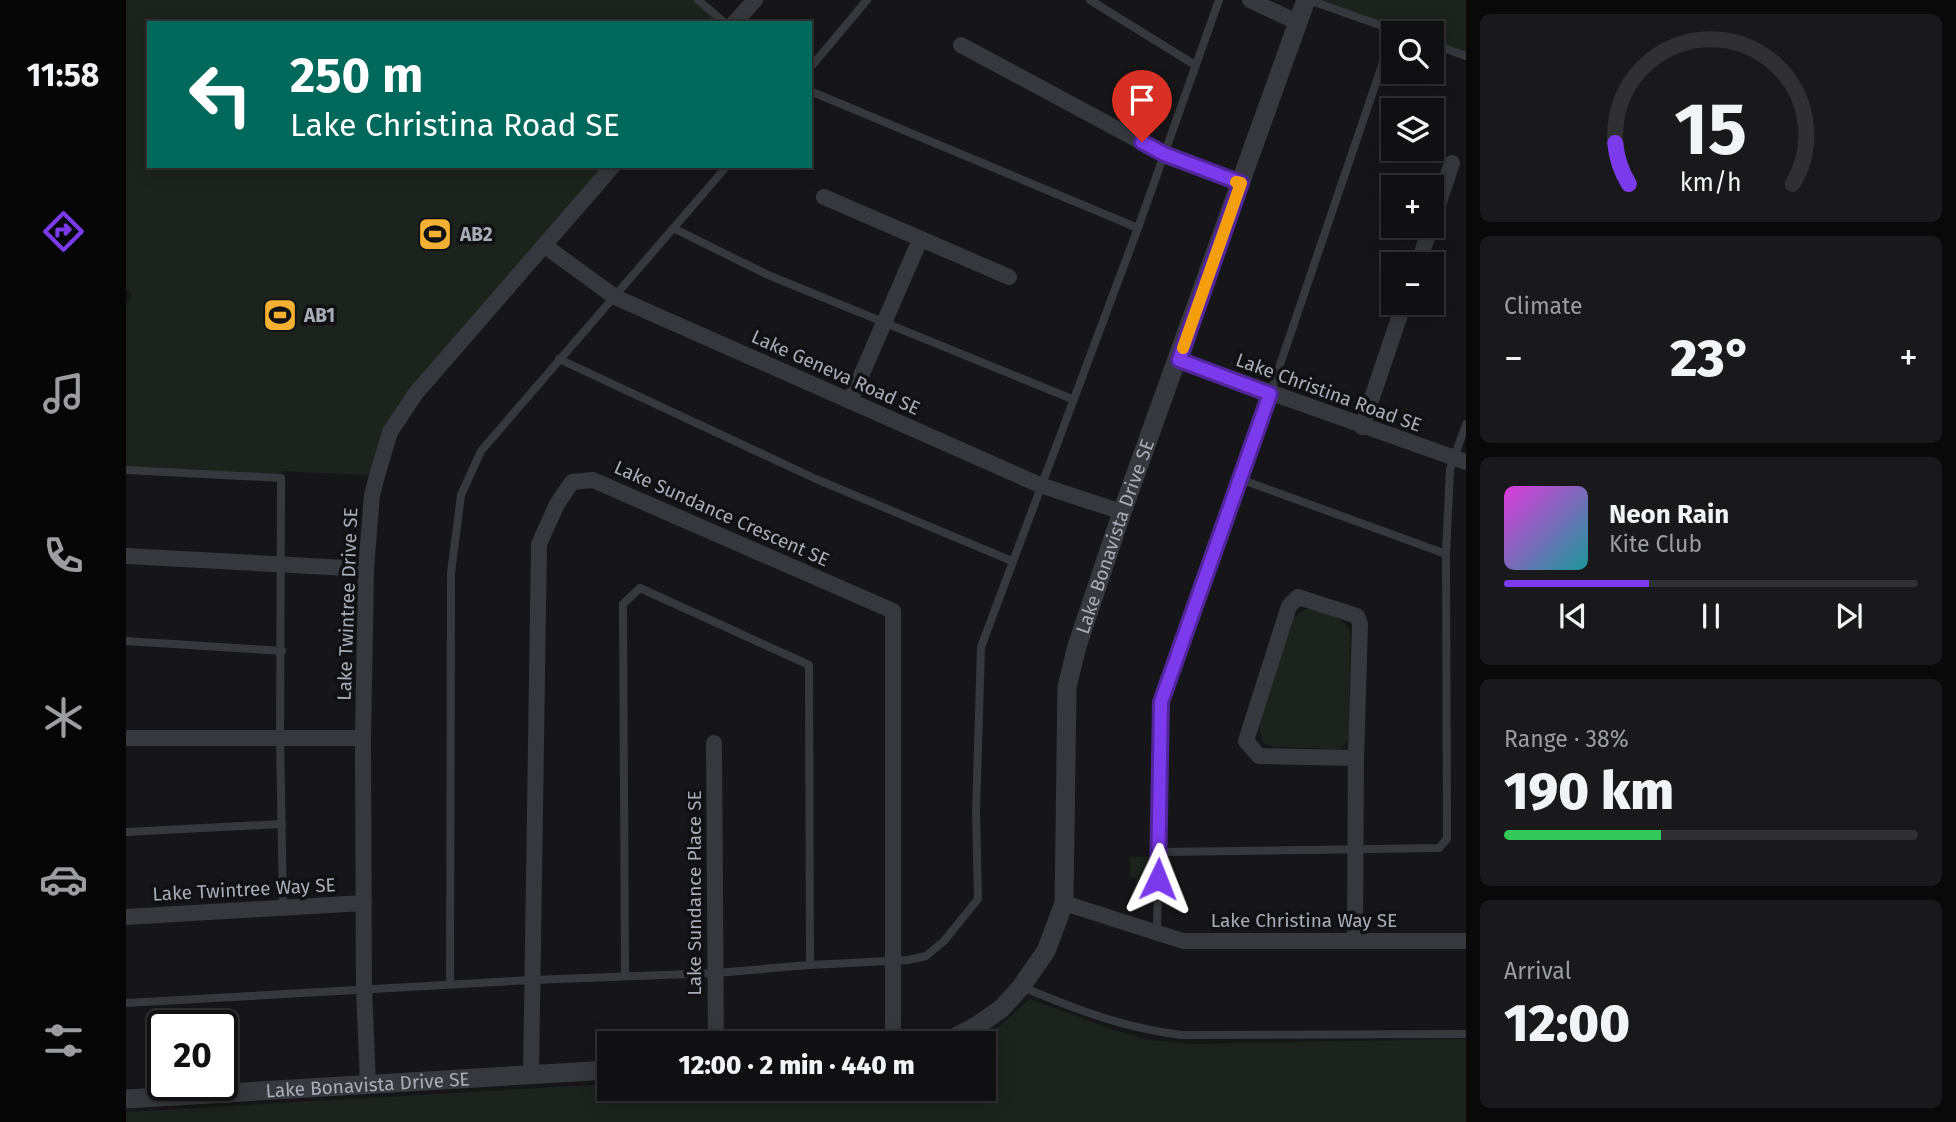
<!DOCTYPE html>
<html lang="en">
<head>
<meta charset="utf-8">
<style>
	body { margin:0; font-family:"Fira Sans",sans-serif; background:#19191b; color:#f1f3f6; height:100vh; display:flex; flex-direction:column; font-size:26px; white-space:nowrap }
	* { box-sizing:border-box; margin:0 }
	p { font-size:23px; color:#9c9d9f }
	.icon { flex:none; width:38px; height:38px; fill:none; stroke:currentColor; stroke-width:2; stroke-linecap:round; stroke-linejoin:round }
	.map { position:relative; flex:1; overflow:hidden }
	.panel { display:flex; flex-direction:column; gap:14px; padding:14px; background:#09090a; width:490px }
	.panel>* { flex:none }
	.hud { position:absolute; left:21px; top:21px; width:665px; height:147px; border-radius:0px; box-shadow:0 4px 18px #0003,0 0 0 2px #303032; background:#00695c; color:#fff; overflow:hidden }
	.controls { position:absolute; left:1255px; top:21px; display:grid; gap:14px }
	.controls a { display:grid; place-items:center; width:63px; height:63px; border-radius:0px; background:#101012; box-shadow:0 4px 18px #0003,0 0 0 2px #303032; font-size:35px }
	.speed { position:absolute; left:21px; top:1010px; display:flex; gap:14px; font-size:35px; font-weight:700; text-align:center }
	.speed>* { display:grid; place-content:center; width:91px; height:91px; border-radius:50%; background:#101012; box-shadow:0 4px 18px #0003,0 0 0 2px #303032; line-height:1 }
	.speed .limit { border:4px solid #111; border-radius:10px; background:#fff; color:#111 }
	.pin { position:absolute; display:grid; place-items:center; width:60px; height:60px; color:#fff; margin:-72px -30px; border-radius:50% 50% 50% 0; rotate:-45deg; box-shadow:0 0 7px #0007 }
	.pin .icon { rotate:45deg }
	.me { position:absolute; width:77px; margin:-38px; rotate:2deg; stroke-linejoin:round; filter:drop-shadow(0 0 5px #0008) }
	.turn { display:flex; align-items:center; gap:24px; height:147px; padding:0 28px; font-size:32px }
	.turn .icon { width:91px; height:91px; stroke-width:2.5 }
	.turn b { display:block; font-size:49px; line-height:60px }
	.big { font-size:52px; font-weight:800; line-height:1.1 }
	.panel .tile { flex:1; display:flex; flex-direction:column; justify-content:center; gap:10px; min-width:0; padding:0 24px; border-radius:10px; background:#19191b }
	.panel .dial { align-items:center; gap:0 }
	.dial svg { height:182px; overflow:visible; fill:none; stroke:#303032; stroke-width:7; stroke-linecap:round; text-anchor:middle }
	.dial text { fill:#f1f3f6; stroke:none }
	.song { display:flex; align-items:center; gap:21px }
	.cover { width:84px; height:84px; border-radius:10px; background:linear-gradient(135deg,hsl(300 70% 55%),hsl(180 70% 35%)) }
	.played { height:7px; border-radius:4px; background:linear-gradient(90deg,#7c3aed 35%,#303032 35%) }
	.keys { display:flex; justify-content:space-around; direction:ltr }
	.heat { display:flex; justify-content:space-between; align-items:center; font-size:38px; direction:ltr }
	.charge { height:10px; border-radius:5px; background:linear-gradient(90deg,#34c759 38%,#303032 0) }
	.trip { position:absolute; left:471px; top:1031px; width:399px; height:70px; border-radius:0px; background:#101012; box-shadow:0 4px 18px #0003,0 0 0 2px #303032; font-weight:800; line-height:70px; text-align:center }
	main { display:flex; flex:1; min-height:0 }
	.dock { display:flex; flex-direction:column; width:126px; justify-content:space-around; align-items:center; background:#060607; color:#9c9d9f }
	.dock .icon { width:49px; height:49px }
	.dock .current { color:#7c3aed }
	.dock b { font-size:32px; color:#f1f3f6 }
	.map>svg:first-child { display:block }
	.green { fill:#1c231d }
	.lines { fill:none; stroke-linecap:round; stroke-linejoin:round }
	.service { stroke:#37383d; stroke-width:8 }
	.minor { stroke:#37383d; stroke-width:16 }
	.tertiary { stroke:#37383d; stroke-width:19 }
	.route-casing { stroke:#51269a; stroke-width:18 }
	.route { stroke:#7c3aed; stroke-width:12 }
	.slow { stroke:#f59e0b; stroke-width:12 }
	.labels { text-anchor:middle; stroke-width:7; stroke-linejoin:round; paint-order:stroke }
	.poi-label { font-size:19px; font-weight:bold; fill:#a8adb8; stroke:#111113; text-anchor:start }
	.street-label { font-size:19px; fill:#a8adb8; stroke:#111113 }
</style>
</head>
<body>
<main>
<nav class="dock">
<b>11:58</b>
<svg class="icon current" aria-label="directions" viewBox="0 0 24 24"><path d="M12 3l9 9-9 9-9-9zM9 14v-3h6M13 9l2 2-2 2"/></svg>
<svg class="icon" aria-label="music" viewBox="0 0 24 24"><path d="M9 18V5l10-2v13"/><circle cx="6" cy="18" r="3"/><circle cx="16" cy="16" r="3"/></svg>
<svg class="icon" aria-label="phone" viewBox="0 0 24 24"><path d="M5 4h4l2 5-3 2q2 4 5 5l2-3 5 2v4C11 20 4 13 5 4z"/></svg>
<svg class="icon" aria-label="climate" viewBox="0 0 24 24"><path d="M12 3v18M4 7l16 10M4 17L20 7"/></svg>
<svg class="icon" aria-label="car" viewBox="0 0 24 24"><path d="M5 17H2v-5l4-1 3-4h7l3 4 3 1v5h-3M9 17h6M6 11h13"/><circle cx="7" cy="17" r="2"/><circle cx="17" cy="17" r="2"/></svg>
<svg class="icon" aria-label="filters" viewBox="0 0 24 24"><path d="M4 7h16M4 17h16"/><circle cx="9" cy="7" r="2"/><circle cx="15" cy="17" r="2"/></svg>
</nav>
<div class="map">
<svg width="1340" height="1122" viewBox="0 0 1340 1122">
	<rect width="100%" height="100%" fill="#161618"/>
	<g class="green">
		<polygon points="0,0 572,0 599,23 23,23 23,166 487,166 291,393 251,476 156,471 155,478 0,470 0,305 6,294 0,288"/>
		<polygon points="1183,0 1340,0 1340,56 1306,44 1306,33 1276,33"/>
		<path d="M1181 609C1197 610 1217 616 1224 631L1223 740 1214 749 1148 747 1139 744C1136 739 1134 735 1134 729 1132 706 1159 644 1167 619L1173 613Z"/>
		<polygon points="1004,857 1023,857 1023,884 1011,885 1009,877 1004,877"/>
		<polygon points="904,999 988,1030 1024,1040 1067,1044 1340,1039 1340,1122 0,1122 0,1112 483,1084 483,1088 858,1088 858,1043 848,1043 874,1026"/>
	</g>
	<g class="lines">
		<g class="service">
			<polyline points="572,0 599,23"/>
			<polyline points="964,0 1069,65"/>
			<polyline points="1183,0 1276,33"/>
			<polyline points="1306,44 1340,56"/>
			<polyline points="684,68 741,0"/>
			<polyline points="684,91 1012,228"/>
			<polyline points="549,229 642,275 946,399"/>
			<polyline points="433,359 690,479 886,561"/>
			<polyline points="0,470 155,478 154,738 157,907"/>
			<polyline points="1114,479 1320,554"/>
			<polyline points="0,641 156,651"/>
			<polyline points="0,832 156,824"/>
			<polyline points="1033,852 1313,848 1321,839 1320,554 1324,469 1340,424"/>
			<polyline points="1031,933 1035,702 1144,394 1267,33"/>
			<polyline points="499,976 497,604 514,588 683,665 684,965"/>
			<polyline points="324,984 325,573 335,495 355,451 601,166"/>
			<path d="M896 987C952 1010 995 1027 1055 1035L1340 1034"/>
			<polyline points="0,1003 406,980 590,973 684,965 782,960 800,956 818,941 852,899 850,812 855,647 1012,228 1093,0"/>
		</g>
		<g class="minor">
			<polyline points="1124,0 1171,22"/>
			<polyline points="608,23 629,0"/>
			<polyline points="835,45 1038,154 1115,183"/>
			<polyline points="698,197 883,277"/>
			<polyline points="1306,223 1326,163"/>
			<polyline points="419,246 489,297 914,485 996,512"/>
			<polyline points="1292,264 1305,226"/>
			<polyline points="1053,360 1340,462"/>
			<polyline points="724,401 794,240"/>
			<polyline points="1236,427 1278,303"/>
			<polyline points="0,556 240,569"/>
			<polyline points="0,738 237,738"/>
			<polyline points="588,743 590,1043"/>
			<polyline points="938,903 1057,941 1340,941"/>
			<polyline points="0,917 238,903"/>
			<polyline points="1229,940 1230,758 1234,624 1231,616 1172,597 1163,606 1120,741 1133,756 1230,758"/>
			<polyline points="405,1075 413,544 431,504 446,482 467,480 767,611 767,1043"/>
			<polyline points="242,1084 238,989 237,738 240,569 246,495 251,476 264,432 290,393 487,166"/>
		</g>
		<g class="tertiary">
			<path id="s1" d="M814 1043 828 1038 854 1024 876 1008 895 987 920 951 938 903 941 687 951 646 996 512 1180 0"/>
			<path id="s2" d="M0 1099 483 1070"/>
		</g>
	</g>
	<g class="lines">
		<g class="route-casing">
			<polyline id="route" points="1016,142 1038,154 1115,183 1053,360 1144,394 1035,702 1032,879"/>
		</g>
		<use href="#route" class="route"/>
		<polyline class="slow" points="1057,348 1115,183 1110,182"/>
	</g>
	<defs>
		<g id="stadium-square" transform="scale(1.75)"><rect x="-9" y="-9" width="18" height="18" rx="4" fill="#f2b134" stroke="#111113"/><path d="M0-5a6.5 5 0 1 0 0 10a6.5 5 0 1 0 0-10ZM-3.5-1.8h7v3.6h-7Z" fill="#111"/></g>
	</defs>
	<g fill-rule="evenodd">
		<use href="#stadium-square" x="309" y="234"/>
		<use href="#stadium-square" x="154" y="315"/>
	</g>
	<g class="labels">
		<g class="poi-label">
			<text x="334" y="241">AB2</text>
			<text x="178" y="322">AB1</text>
		</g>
		<g class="street-label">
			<text transform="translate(710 372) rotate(24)" y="7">Lake Geneva Road SE</text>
			<text transform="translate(1203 392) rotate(20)" y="7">Lake Christina Road SE</text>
			<text transform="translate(596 513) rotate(24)" y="7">Lake Sundance Crescent SE</text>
			<text dy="7" stroke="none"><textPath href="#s1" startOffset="569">Lake Bonavista Drive SE</textPath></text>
			<text transform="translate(221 604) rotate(-88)" y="7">Lake Twintree Drive SE</text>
			<text transform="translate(118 889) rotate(-3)" y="7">Lake Twintree Way SE</text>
			<text transform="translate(568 893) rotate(-90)" y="7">Lake Sundance Place SE</text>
			<text x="1178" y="927">Lake Christina Way SE</text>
			<text dy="7" stroke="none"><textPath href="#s2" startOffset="242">Lake Bonavista Drive SE</textPath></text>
		</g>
	</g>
</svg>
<div class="controls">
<a><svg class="icon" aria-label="search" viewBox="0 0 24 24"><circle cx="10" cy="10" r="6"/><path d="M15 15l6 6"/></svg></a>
<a><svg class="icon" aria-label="layers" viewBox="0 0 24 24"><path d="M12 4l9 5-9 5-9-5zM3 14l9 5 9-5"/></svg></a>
<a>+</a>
<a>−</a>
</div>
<div class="speed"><div class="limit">20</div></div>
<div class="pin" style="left:1016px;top:142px;background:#d93025"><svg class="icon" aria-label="arrive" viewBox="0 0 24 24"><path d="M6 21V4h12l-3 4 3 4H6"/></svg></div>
<svg class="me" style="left:1032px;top:879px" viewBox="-20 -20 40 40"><path d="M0-17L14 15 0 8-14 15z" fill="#7c3aed" stroke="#fff" stroke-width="4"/></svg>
<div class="trip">12:00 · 2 min · 440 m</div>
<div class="hud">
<div class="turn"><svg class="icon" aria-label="left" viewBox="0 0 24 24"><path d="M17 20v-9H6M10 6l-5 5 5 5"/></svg><div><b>250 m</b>Lake Christina Road SE</div></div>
</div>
</div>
<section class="panel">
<div class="tile dial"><svg viewBox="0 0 100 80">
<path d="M14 69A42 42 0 1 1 86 69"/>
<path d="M14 69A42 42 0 0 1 8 51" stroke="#7c3aed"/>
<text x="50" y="56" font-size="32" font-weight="700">15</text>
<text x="50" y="72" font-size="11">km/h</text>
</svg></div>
<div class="tile"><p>Climate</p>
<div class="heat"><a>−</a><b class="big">23°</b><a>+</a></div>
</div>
<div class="tile">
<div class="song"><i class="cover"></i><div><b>Neon Rain</b><p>Kite Club</p></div></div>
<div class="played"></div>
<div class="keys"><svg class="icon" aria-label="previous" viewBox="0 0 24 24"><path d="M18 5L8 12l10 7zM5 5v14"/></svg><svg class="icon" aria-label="pause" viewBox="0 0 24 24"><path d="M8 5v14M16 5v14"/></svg><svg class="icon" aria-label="next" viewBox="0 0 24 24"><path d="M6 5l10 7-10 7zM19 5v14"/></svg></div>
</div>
<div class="tile"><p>Range · 38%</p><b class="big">190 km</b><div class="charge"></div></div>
<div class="tile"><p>Arrival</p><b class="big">12:00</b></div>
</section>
</main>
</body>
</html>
